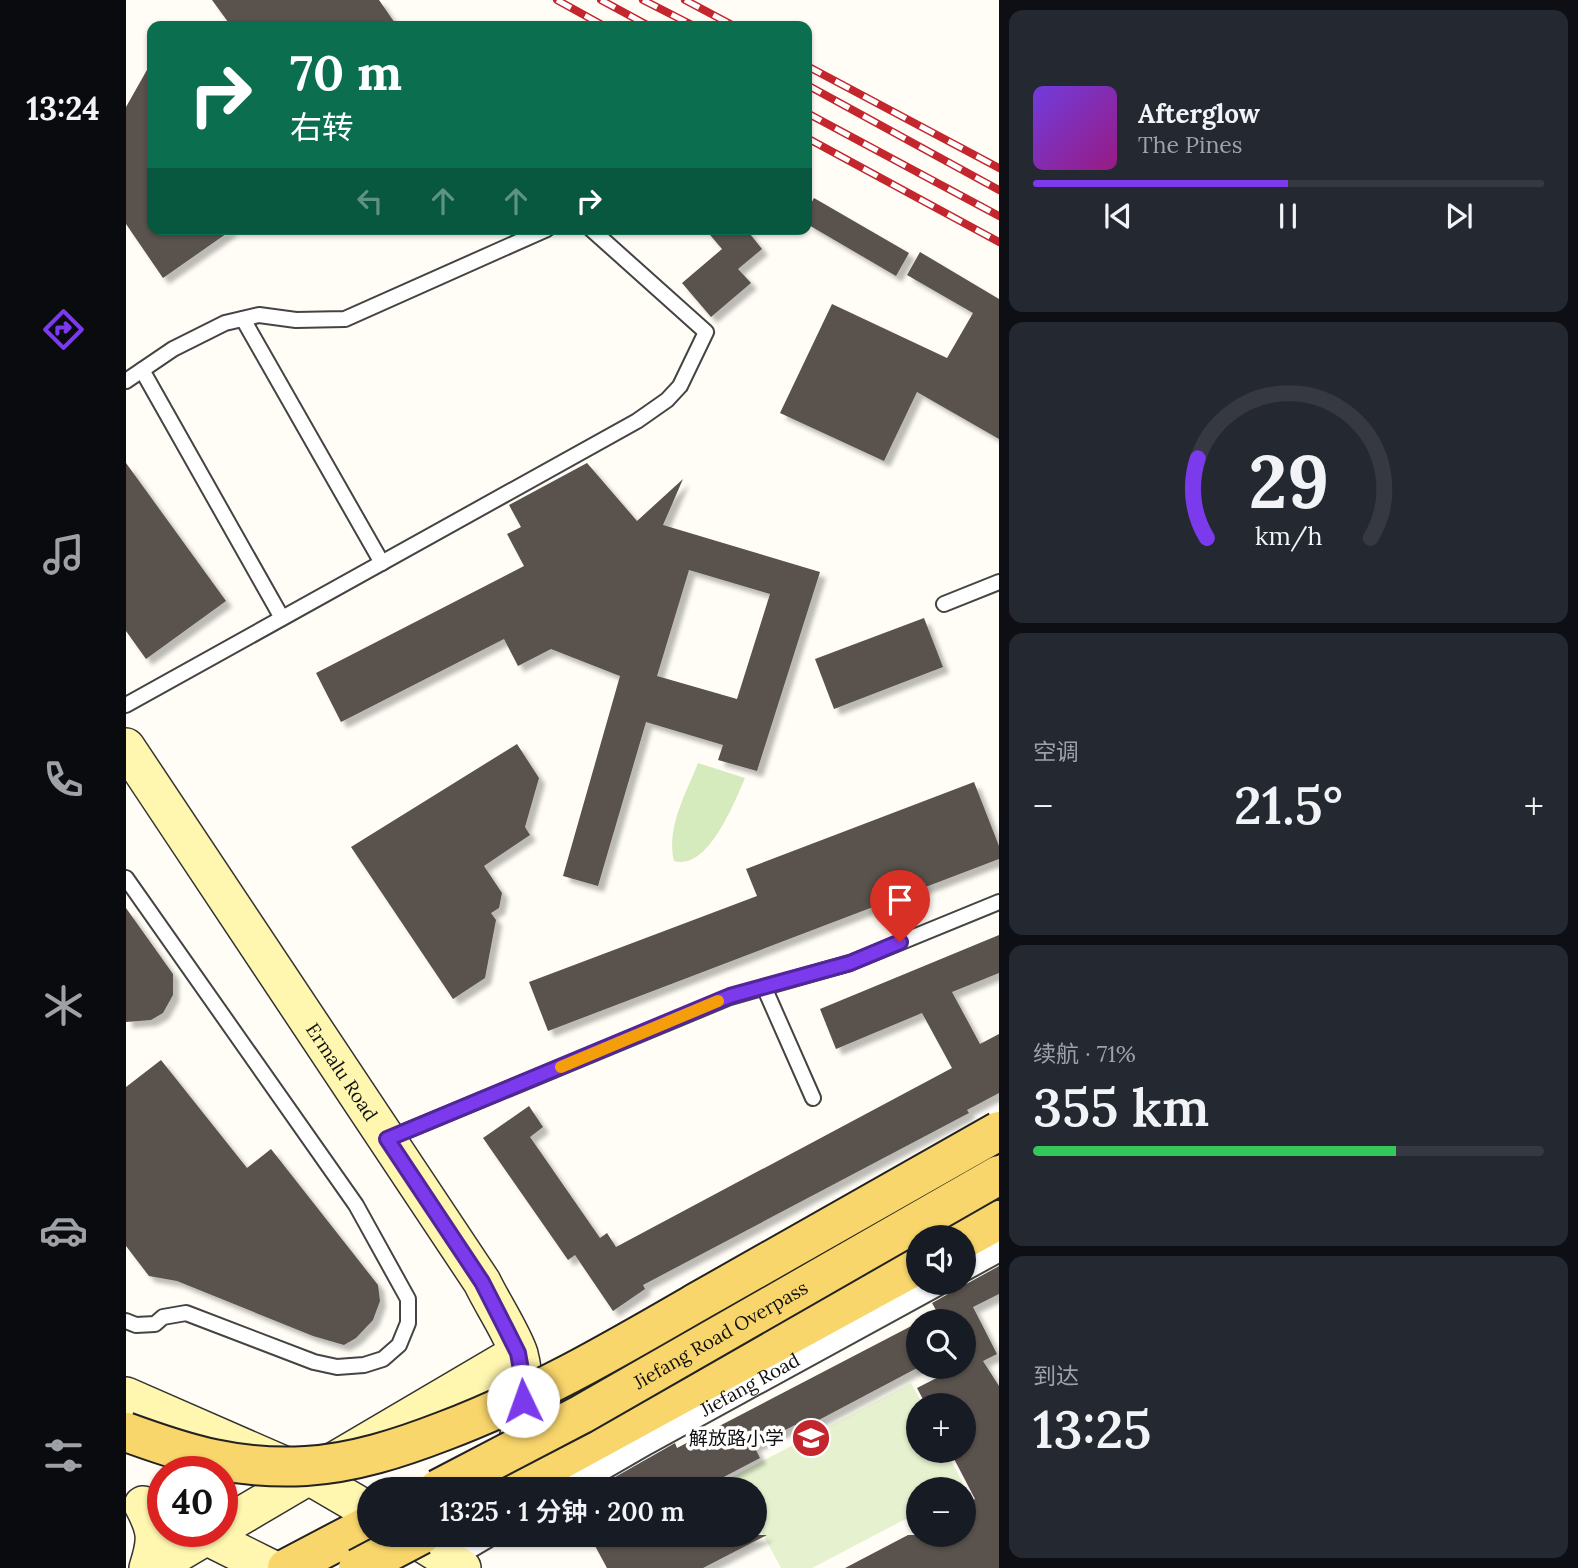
<!DOCTYPE html>
<html lang="zh">
<head>
<meta charset="utf-8">
<style>
	body { margin:0; font-family:Lora,"Noto Sans SC",serif; background:#242831; color:#f1f3f6; height:100vh; display:flex; flex-direction:column; font-size:26px; white-space:nowrap }
	* { box-sizing:border-box; margin:0 }
	p { font-size:23px; color:#9ea1a6 }
	.icon { flex:none; width:38px; height:38px; fill:none; stroke:currentColor; stroke-width:2; stroke-linecap:round; stroke-linejoin:round }
	.map { position:relative; flex:1; overflow:hidden }
	.details { display:flex; flex-direction:column; gap:10px; padding:10px; background:#0d0f14; width:579px }
	.details>* { flex:none }
	.guide { position:absolute; left:21px; top:21px; width:665px; height:214px; border-radius:14px; box-shadow:0 2px 5px #0004; background:#0b6e4f; color:#fff; overflow:hidden }
	.tools { position:absolute; left:780px; top:1225px; display:grid; gap:14px }
	.tools a { display:grid; place-items:center; width:70px; height:70px; border-radius:50%; background:#171b24; box-shadow:0 2px 5px #0004; font-size:35px }
	.speed { position:absolute; left:21px; top:1456px; display:flex; gap:14px; font-size:35px; font-weight:700; text-align:center }
	.speed>* { display:grid; place-content:center; width:91px; height:91px; border-radius:50%; background:#171b24; box-shadow:0 2px 5px #0004; line-height:1 }
	.speed .limit { border:10px solid #d22; background:#fff; color:#111 }
	.pin { position:absolute; display:grid; place-items:center; width:60px; height:60px; color:#fff; margin:-72px -30px; border-radius:50% 50% 50% 0; rotate:-45deg; box-shadow:0 0 7px #0007 }
	.pin .icon { rotate:45deg }
	.me { position:absolute; width:77px; margin:-38px; rotate:357deg; stroke-linejoin:round; filter:drop-shadow(0 0 5px #0008) }
	.turn { display:flex; align-items:center; gap:24px; height:147px; padding:0 28px; font-size:32px }
	.turn .icon { width:91px; height:91px; stroke-width:2.5 }
	.turn b { display:block; font-size:49px; line-height:60px }
	.lanes { display:flex; align-items:center; height:66px; padding:0 28px; background:#0003; justify-content:center; gap:35px; direction:ltr }
	.lanes .off { opacity:.35 }
	.big { font-size:52px; font-weight:600; line-height:1.1 }
	.details .widget { flex:1; display:flex; flex-direction:column; justify-content:center; gap:10px; min-width:0; padding:0 24px; border-radius:14px; background:#242831 }
	.details .dial { align-items:center; gap:0 }
	.dial svg { height:182px; overflow:visible; fill:none; stroke:#363941; stroke-width:7; stroke-linecap:round; text-anchor:middle }
	.dial text { fill:#f1f3f6; stroke:none }
	.song { display:flex; align-items:center; gap:21px }
	.cover { width:84px; height:84px; border-radius:10px; background:linear-gradient(135deg,hsl(260 70% 55%),hsl(310 70% 35%)) }
	.played { height:7px; border-radius:4px; background:linear-gradient(90deg,#7c3aed 50%,#363941 50%) }
	.keys { display:flex; justify-content:space-around; direction:ltr }
	.heat { display:flex; justify-content:space-between; align-items:center; font-size:38px; direction:ltr }
	.charge { height:10px; border-radius:5px; background:linear-gradient(90deg,#34c759 71%,#363941 0) }
	.trip { position:absolute; left:231px; top:1477px; width:410px; height:70px; border-radius:35px; background:#171b24; box-shadow:0 2px 5px #0004; font-weight:600; line-height:70px; text-align:center }
	main { display:flex; flex:1; min-height:0 }
	.tabs { display:flex; flex-direction:column; width:126px; justify-content:space-around; align-items:center; background:#090b0e; color:#9ea1a6 }
	.tabs .icon { width:49px; height:49px }
	.tabs .current { color:#7c3aed }
	.tabs b { font-size:32px; color:#f1f3f6 }
	.map>svg:first-child { display:block }
	.green { fill:#d5ebbd }
	.pitch { fill:#e6f2cf }
	.building { fill:#5a524d; fill-rule:evenodd; filter:url(#shadow) }
	.lines { fill:none; stroke-linecap:round; stroke-linejoin:round }
	.lane-casing { stroke:#444; stroke-width:18 }
	.street-casing { stroke:#444; stroke-width:30 }
	.secondary-casing { stroke:#333; stroke-width:40 }
	.primary-casing { stroke:#222; stroke-width:42 }
	.lane { stroke:#fff; stroke-width:14 }
	.street { stroke:#fff; stroke-width:26 }
	.secondary { stroke:#fff6b0; stroke-width:37 }
	.primary { stroke:#f9d66b; stroke-width:38 }
	.rail-casing { stroke:#c4262e; stroke-width:8 }
	.rail { stroke:#fff; stroke-width:5; stroke-dasharray:16; stroke-linecap:butt }
	.primary-bridge-casing { stroke:#222; stroke-width:42; stroke-linecap:butt }
	.primary-bridge { stroke:#f9d66b; stroke-width:38 }
	.route-casing { stroke:#51269a; stroke-width:18 }
	.route { stroke:#7c3aed; stroke-width:12 }
	.slow { stroke:#f59e0b; stroke-width:12 }
	.labels { text-anchor:middle; stroke-width:7; stroke-linejoin:round; paint-order:stroke }
	.street-label { font-size:19px; fill:#111; stroke:#fff }
	.poi-label { font-size:19px; fill:#111; stroke:#fff; text-anchor:end }
</style>
</head>
<body>
<main>
<nav class="tabs">
<b>13:24</b>
<svg class="icon current" aria-label="directions" viewBox="0 0 24 24"><path d="M12 3l9 9-9 9-9-9zM9 14v-3h6M13 9l2 2-2 2"/></svg>
<svg class="icon" aria-label="music" viewBox="0 0 24 24"><path d="M9 18V5l10-2v13"/><circle cx="6" cy="18" r="3"/><circle cx="16" cy="16" r="3"/></svg>
<svg class="icon" aria-label="phone" viewBox="0 0 24 24"><path d="M5 4h4l2 5-3 2q2 4 5 5l2-3 5 2v4C11 20 4 13 5 4z"/></svg>
<svg class="icon" aria-label="climate" viewBox="0 0 24 24"><path d="M12 3v18M4 7l16 10M4 17L20 7"/></svg>
<svg class="icon" aria-label="car" viewBox="0 0 24 24"><path d="M5 17H2v-5l4-1 3-4h7l3 4 3 1v5h-3M9 17h6M6 11h13"/><circle cx="7" cy="17" r="2"/><circle cx="17" cy="17" r="2"/></svg>
<svg class="icon" aria-label="filters" viewBox="0 0 24 24"><path d="M4 7h16M4 17h16"/><circle cx="9" cy="7" r="2"/><circle cx="15" cy="17" r="2"/></svg>
</nav>
<div class="map">
<svg width="873" height="1568" viewBox="0 0 873 1568">
	<defs>
		<filter id="shadow"><feDropShadow dx="6" dy="6" stdDeviation="2" flood-color="#0004"/></filter>
	</defs>
	<rect width="100%" height="100%" fill="#fffdf5"/>
	<path class="green" d="M572 763 619 778C608 803 582 871 548 861 540 827 560 794 572 763Z"/>
	<polygon class="pitch" points="785,1383 797,1405 793,1405 793,1451 820,1451 839,1487 835,1489 793,1489 793,1512 686,1568 655,1568 628,1518 628,1489 613,1489 606,1477"/>
	<g class="building">
		<polygon points="86,0 253,0 271,26 105,26"/>
		<polygon points="26,61 26,229 107,229 37,278 0,224 0,107"/>
		<polygon points="688,198 783,253 770,276 681,224 681,211"/>
		<polygon points="579,229 620,229 636,249 612,269 625,283 585,317 556,283 596,249"/>
		<polygon points="794,252 873,299 873,439 791,392 758,461 654,413 706,304 821,358 847,313 781,275"/>
		<polygon points="0,463 100,601 20,659 0,631"/>
		<path d="M461 463 511 521 557 479 537 525 694 572 631 771 592 760 597 745 520 722 472 886 437 876 494 676 425 649 392 666 378 639 215 722 190 673 398 566 381 534 395 527 383 505ZM563 570 644 594 611 699 531 676Z"/>
		<polygon points="798,618 817,667 708,709 689,659"/>
		<polygon points="391,744 413,778 399,827 404,835 358,866 376,893 373,908 365,913 370,920 359,978 327,999 225,847"/>
		<polygon points="848,782 873,846 873,859 422,1031 403,982 631,896 620,869"/>
		<polygon points="0,908 47,974 47,995 37,1013 25,1020 0,1022"/>
		<polygon points="873,935 873,973 826,992 854,1044 873,1034 873,1093 841,1110 843,1113 517,1285 519,1289 487,1311 449,1255 442,1260 357,1138 403,1106 417,1127 404,1137 474,1238 481,1233 490,1247 826,1068 796,1013 710,1049 694,1009"/>
		<polygon points="35,1060 121,1168 145,1149 252,1285 254,1301 247,1320 230,1338 218,1345 187,1336 51,1281 23,1276 0,1246 0,1087"/>
		<polygon points="873,1266 873,1294 847,1307 871,1354 857,1361 873,1386 873,1568 719,1568 782,1535 838,1535 838,1505 849,1499 824,1451 838,1451 838,1405 800,1405 791,1388 832,1367 838,1367 838,1321 816,1321 806,1303"/>
		<polygon points="793,1322 793,1367 672,1431 669,1425 628,1446 634,1458 594,1479 599,1489 468,1489 549,1443 551,1448"/>
		<polygon points="486,1535 641,1535 577,1568 481,1568 468,1544"/>
	</g>
	<g class="lines">
		<g class="lane-casing">
			<g id="lane">
				<polyline points="117,319 256,563"/>
				<polyline points="16,370 156,618"/>
				<polyline points="0,381 47,349 99,323 133,315 170,320 219,319 421,229"/>
				<polyline points="818,604 873,582"/>
				<polyline points="0,705 511,421 541,400 554,386 580,332 465,229"/>
				<polyline points="0,878 230,1205 282,1299 282,1323 273,1345 257,1359 238,1365 211,1367 188,1362 60,1313 37,1317 29,1324 10,1325 0,1321"/>
				<polyline points="638,987 687,1098"/>
				<polyline points="261,1139 604,997 724,963 873,902"/>
			</g>
		</g>
		<g class="street-casing">
			<g id="street">
				<polyline points="838,1267 873,1248"/>
				<path id="s1" d="M437 1489 520 1441 809 1283"/>
				<polyline points="320,1558 359,1535"/>
			</g>
		</g>
		<g class="secondary-casing">
			<g id="secondary">
				<path id="s2" d="M0 747 356 1282C366 1303 386 1333 393 1354 403 1392 395 1435 384 1471"/>
				<polyline points="0,1396 183,1476 243,1511"/>
				<path d="M17 1505C31 1531 31 1540 22 1568"/>
				<polyline points="96,1527 392,1353"/>
				<polyline points="70,1531 144,1568"/>
				<polyline points="283,1535 336,1568"/>
				<polyline points="27,1568 89,1531"/>
			</g>
		</g>
		<g class="primary-casing">
			<g id="primary">
				<polyline points="838,1239 873,1220"/>
				<polyline points="381,1489 793,1264"/>
				<polyline points="161,1568 243,1525"/>
			</g>
		</g>
		<use href="#lane" class="lane"/>
		<use href="#street" class="street"/>
		<use href="#secondary" class="secondary"/>
		<use href="#primary" class="primary"/>
		<g class="rail-casing">
			<g id="rail">
				<polyline points="431,0 478,26"/>
				<polyline points="475,0 523,26"/>
				<polyline points="517,0 568,26"/>
				<polyline points="559,0 608,26"/>
				<polyline points="681,66 873,168"/>
				<polyline points="681,85 873,190"/>
				<polyline points="681,113 873,216"/>
				<polyline points="681,138 873,242"/>
			</g>
		</g>
		<use href="#rail" class="rail"/>
		<g class="primary-bridge-casing">
			<g id="primary-bridge">
				<path d="M0 1432C63 1455 112 1470 180 1466 228 1463 274 1448 318 1431 408 1397 490 1349 573 1301 673 1245 773 1188 873 1131"/>
				<path id="s3" d="M312 1489 456 1414 873 1175"/>
				<polyline points="232,1568 295,1535"/>
			</g>
		</g>
		<use href="#primary-bridge" class="primary-bridge"/>
	</g>
	<g class="lines">
		<g class="route-casing">
			<polyline id="route" points="397,1401 397,1381 392,1353 380,1329 356,1282 261,1139 604,996 724,963 774,942"/>
		</g>
		<use href="#route" class="route"/>
		<polyline class="slow" points="435,1067 592,1001"/>
	</g>
	<defs>
		<g id="school-disc" transform="scale(2.0125)"><circle r="9.5" fill="#c4262e" stroke="#fff"/><path d="M0-5L7-2L0 1L-7-2ZM-4 1L0 2.5L4 1V4Q0 6-4 4Z" fill="#fff"/></g>
	</defs>
	<g fill-rule="evenodd">
		<use href="#school-disc" x="685" y="1438"/>
	</g>
	<g class="labels">
		<g class="street-label">
			<text dy="7" stroke="none"><textPath href="#s2" startOffset="390">Ermalu Road</textPath></text>
			<text dy="7" stroke="none"><textPath href="#s3" startOffset="322">Jiefang Road Overpass</textPath></text>
			<text dy="7" stroke="none"><textPath href="#s1" startOffset="214">Jiefang Road</textPath></text>
		</g>
		<g class="poi-label">
			<text x="658" y="1445">解放路小学</text>
		</g>
	</g>
</svg>
<div class="tools">
<a><svg class="icon" aria-label="sound" viewBox="0 0 24 24"><path d="M4 9h4l5-4v14l-5-4H4zM17 9q2 3 0 6"/></svg></a>
<a><svg class="icon" aria-label="search" viewBox="0 0 24 24"><circle cx="10" cy="10" r="6"/><path d="M15 15l6 6"/></svg></a>
<a>+</a>
<a>−</a>
</div>
<div class="speed"><div class="limit">40</div></div>
<div class="pin" style="left:774px;top:942px;background:#d93025"><svg class="icon" aria-label="arrive" viewBox="0 0 24 24"><path d="M6 21V4h12l-3 4 3 4H6"/></svg></div>
<svg class="me" style="left:397px;top:1401px" viewBox="-20 -20 40 40"><circle r="19" fill="#fff"/><path d="M0-13L10 11 0 6-10 11z" fill="#7c3aed"/></svg>
<div class="trip">13:25 · 1 分钟 · 200 m</div>
<div class="guide">
<div class="turn"><svg class="icon" aria-label="right" viewBox="0 0 24 24"><path d="M7 20v-9h11M14 6l5 5-5 5"/></svg><div><b>70 m</b>右转</div></div>
<div class="lanes"><svg class="icon off" aria-label="left" viewBox="0 0 24 24"><path d="M17 20v-9H6M10 6l-5 5 5 5"/></svg><svg class="icon off" aria-label="ahead" viewBox="0 0 24 24"><path d="M12 20V5M6 11l6-6 6 6"/></svg><svg class="icon off" aria-label="ahead" viewBox="0 0 24 24"><path d="M12 20V5M6 11l6-6 6 6"/></svg><svg class="icon" aria-label="right" viewBox="0 0 24 24"><path d="M7 20v-9h11M14 6l5 5-5 5"/></svg></div>
</div>
</div>
<section class="details">
<div class="widget">
<div class="song"><i class="cover"></i><div><b>Afterglow</b><p>The Pines</p></div></div>
<div class="played"></div>
<div class="keys"><svg class="icon" aria-label="previous" viewBox="0 0 24 24"><path d="M18 5L8 12l10 7zM5 5v14"/></svg><svg class="icon" aria-label="pause" viewBox="0 0 24 24"><path d="M8 5v14M16 5v14"/></svg><svg class="icon" aria-label="next" viewBox="0 0 24 24"><path d="M6 5l10 7-10 7zM19 5v14"/></svg></div>
</div>
<div class="widget dial"><svg viewBox="0 0 100 80">
<path d="M14 69A42 42 0 1 1 86 69"/>
<path d="M14 69A42 42 0 0 1 10 34" stroke="#7c3aed"/>
<text x="50" y="56" font-size="32" font-weight="700">29</text>
<text x="50" y="72" font-size="11">km/h</text>
</svg></div>
<div class="widget"><p>空调</p>
<div class="heat"><a>−</a><b class="big">21.5°</b><a>+</a></div>
</div>
<div class="widget"><p>续航 · 71%</p><b class="big">355 km</b><div class="charge"></div></div>
<div class="widget"><p>到达</p><b class="big">13:25</b></div>
</section>
</main>
</body>
</html>
